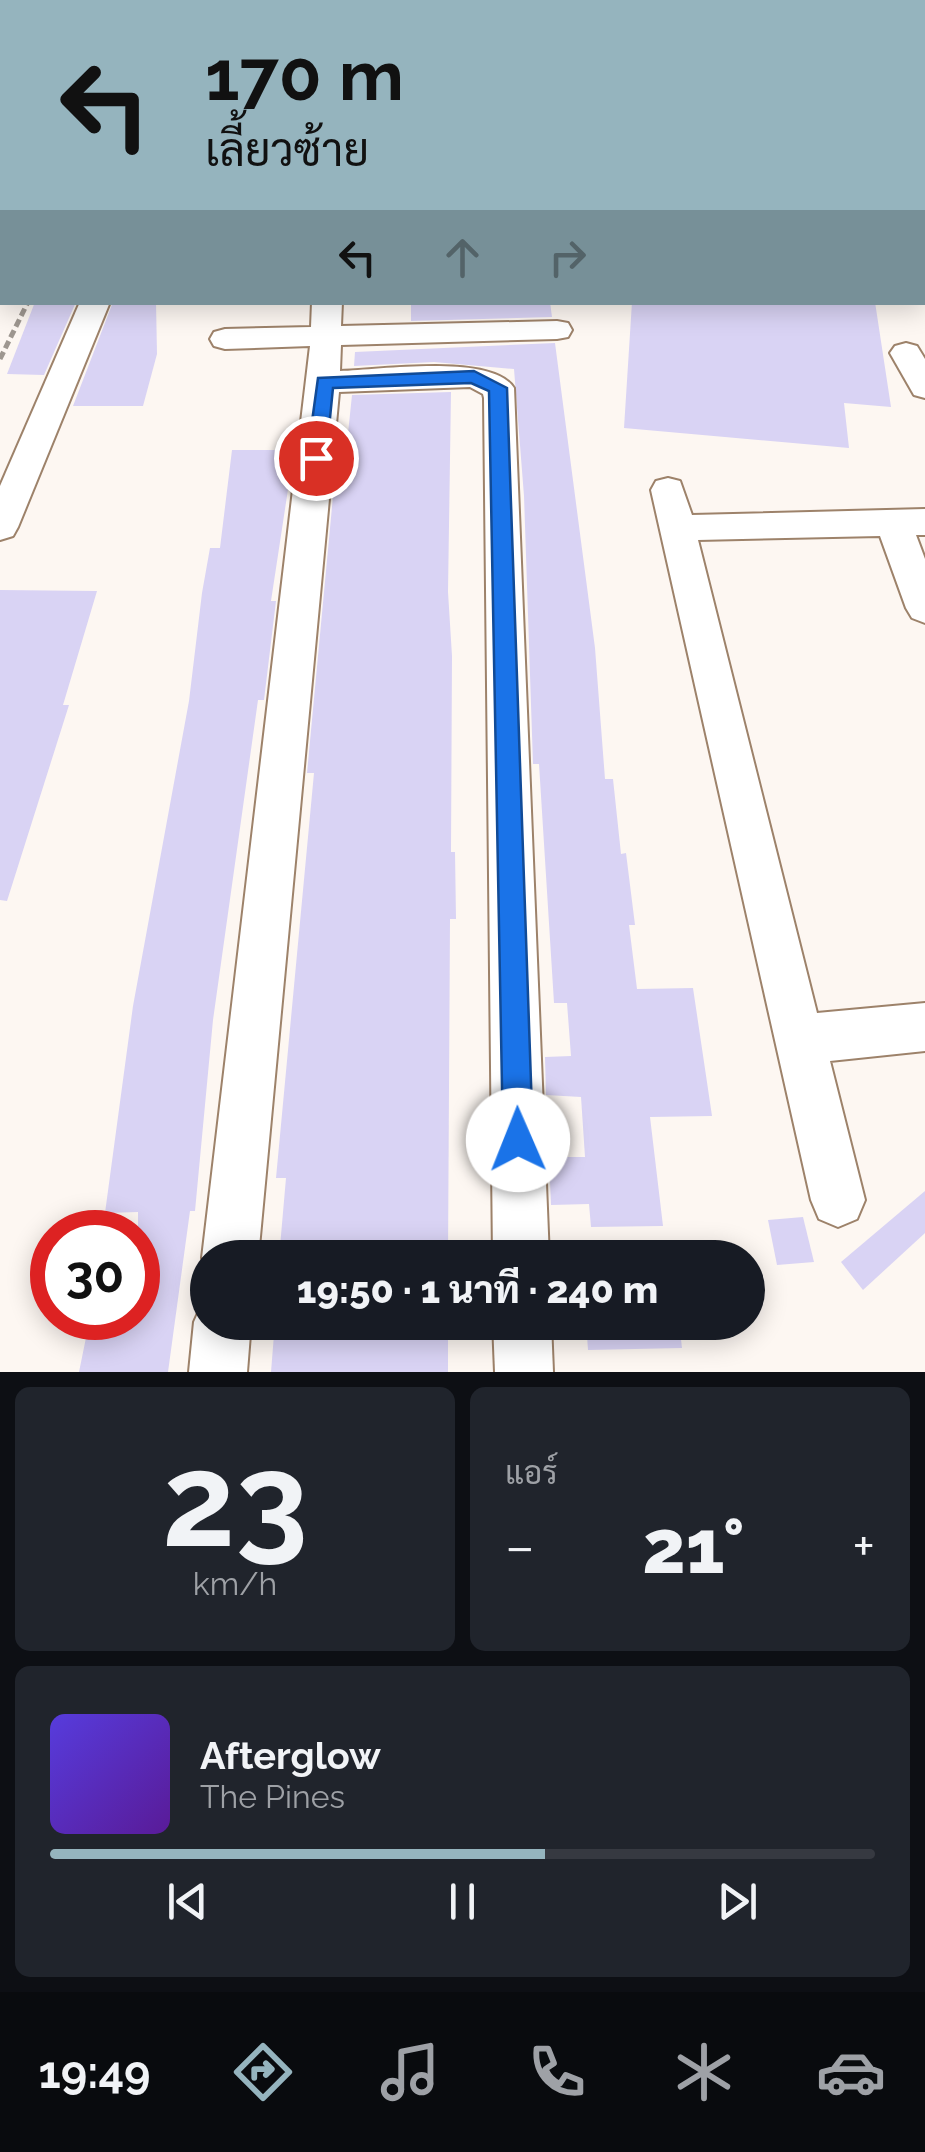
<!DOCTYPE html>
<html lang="th">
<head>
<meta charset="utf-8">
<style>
	body { margin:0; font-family:Raleway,Sarabun,sans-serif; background:#20242c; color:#f1f3f6; height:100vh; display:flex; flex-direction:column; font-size:38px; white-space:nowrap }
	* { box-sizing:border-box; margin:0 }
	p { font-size:32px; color:#9ea1a6 }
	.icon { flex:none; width:55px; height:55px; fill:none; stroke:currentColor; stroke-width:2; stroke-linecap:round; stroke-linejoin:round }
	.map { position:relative; height:1372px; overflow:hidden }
	.drawer { display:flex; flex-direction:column; gap:15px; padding:15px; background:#0d0f14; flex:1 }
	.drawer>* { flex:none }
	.guide { position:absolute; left:0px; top:0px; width:925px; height:305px; box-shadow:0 5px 25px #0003; background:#95b4be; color:#111; overflow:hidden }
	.speed { position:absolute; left:30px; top:1210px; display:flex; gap:20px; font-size:50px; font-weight:700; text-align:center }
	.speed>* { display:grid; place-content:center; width:130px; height:130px; border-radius:50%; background:#171b24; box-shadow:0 5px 25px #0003; line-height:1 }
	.speed .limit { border:15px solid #d22; background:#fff; color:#111 }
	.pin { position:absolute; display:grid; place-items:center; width:85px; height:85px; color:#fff; margin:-42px; border:5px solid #fff; border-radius:50%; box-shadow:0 2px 10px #0007 }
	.me { position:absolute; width:110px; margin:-55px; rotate:359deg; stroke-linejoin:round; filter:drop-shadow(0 0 8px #0008) }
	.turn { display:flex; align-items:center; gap:35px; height:210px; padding:0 40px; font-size:45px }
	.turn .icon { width:130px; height:130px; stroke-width:2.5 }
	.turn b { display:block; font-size:70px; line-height:85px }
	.lanes { display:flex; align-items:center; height:95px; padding:0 40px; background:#0003; justify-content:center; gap:50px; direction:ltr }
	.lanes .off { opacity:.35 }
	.big { font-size:75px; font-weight:800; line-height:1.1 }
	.drawer .widget { flex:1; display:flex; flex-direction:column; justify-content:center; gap:15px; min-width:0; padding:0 35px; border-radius:15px; background:#20242c }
	.drawer .dial { align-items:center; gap:0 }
	.dial b { font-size:130px; line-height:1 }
	.song { display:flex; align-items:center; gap:30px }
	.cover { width:120px; height:120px; border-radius:15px; background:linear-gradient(135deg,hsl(250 70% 55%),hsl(270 70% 35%)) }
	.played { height:10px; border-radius:5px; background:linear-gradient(90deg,#95b4be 60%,#363941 60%) }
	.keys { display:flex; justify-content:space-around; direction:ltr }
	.heat { display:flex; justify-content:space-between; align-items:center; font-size:55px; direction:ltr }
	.drawer .tiles { flex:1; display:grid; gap:15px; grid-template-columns:1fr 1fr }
	.widget:last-child { grid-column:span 2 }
	.trip { position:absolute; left:190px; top:1240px; width:575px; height:100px; border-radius:50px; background:#171b24; box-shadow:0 5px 25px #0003; font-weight:800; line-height:100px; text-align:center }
	.tab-bar { display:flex; height:160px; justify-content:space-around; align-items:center; background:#090b0e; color:#9ea1a6 }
	.tab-bar .icon { width:70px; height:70px }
	.tab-bar .active { color:#95b4be }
	.tab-bar b { font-size:45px; color:#f1f3f6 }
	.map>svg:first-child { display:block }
	.building { fill:#d9d3f4 }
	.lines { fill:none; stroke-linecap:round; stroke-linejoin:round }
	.lane-casing { stroke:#9d826a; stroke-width:4 }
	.street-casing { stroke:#9d826a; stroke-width:4 }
	.path { stroke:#9e9790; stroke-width:5; stroke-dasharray:8 4; stroke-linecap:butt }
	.lane { fill:#fff; fill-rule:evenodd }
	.street { fill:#fff; fill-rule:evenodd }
	.route { fill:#1a73e8; stroke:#114b97; stroke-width:2.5 }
</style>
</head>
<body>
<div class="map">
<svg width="925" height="1372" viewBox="0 0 925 1372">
	<rect width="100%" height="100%" fill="#fdf7f2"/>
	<g class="building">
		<polygon points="35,302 76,302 44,375 7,374"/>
		<polygon points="113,302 156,302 157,354 143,406 73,406"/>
		<polygon points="411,302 550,302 552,317 411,321"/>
		<polygon points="632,302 875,302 891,407 844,403 849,448 624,428"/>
		<polygon points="555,343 595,648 605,779 613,779 621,854 626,853 635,925 629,925 637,989 693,988 712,1116 650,1117 663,1226 591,1227 589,1204 551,1205 549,1157 585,1157 581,1097 546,1095 545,1057 571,1056 567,1003 554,1003 539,764 533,764 524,496 514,369 434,362 354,366 355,352"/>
		<polygon points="451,392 448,592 452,656 451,852 455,852 456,919 450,919 448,1258 279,1258 286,1178 276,1178 314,773 307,773 338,443 347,443 352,395"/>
		<polygon points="232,450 294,450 271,601 276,601 264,700 258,700 213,1020 195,1211 190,1211 168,1372 79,1372 90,1318 138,1318 138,1212 105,1213 133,1006 189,701 202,593 210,548 220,548"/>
		<polygon points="0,590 97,591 63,705 69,705 7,901 0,900"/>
		<polygon points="925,1191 925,1233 863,1290 841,1262"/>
		<polygon points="803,1217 814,1262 777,1265 768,1220"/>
		<polygon points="275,1322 448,1322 448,1372 271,1372"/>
		<polygon points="586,1322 679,1322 682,1348 588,1350"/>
	</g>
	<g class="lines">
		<g class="lane-casing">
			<g id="lane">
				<polygon points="925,165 925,174 922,175 922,166"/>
				<polygon points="922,182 925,183 925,201 922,200"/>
			</g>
		</g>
		<g class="street-casing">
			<g id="street">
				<polygon points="277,0 299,0 300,2 279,2"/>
				<polygon points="787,0 810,0 812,2 789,2"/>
				<polygon points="901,0 924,0 925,3 922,7 922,2"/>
				<rect x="922" y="115" width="3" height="14"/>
				<rect x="0" y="156" width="2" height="16"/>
				<polygon points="80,302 110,302 18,527 13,536 0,540 0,486"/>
				<path d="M312 302H342L341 326 557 321 568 323 572 330 568 337 557 339 341 345 340 371C379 370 492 353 514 388L549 1258H493L484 398 483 394 470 387 339 392 258 1258H208V1270L202 1258 310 346 225 349 214 346 210 339 214 332 225 329 311 327Z"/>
				<polygon points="906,343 917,346 925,359 925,398 914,395 890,353 895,346"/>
				<polygon points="668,478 680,481 692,515 925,509 925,535 916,535 925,559 925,623 912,618 906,608 880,536 698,540 817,1013 925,1003 925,1051 830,1061 865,1200 857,1219 838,1227 819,1219 811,1200 651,490 656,481"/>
				<polygon points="208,1300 208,1322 251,1322 247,1372 189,1372 194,1322 203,1302"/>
				<polygon points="493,1322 551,1322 553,1372 495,1372"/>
			</g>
		</g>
		<polyline class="path" points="0,359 28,302"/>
		<use href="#lane" class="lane"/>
		<use href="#street" class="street"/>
	</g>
	<polygon class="route" points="474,371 507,388 533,1140 529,1151 518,1155 508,1151 503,1140 489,391 471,383 333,388 326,458 316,465 307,458 318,378"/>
</svg>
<div class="speed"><div class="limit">30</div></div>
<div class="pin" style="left:316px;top:458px;background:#d93025"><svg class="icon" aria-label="arrive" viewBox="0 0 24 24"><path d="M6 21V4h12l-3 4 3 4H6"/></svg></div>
<svg class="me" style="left:518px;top:1140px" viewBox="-20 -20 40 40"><circle r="19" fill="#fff"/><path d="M0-13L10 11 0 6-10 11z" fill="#1a73e8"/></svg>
<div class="trip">19:50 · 1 นาที · 240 m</div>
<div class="guide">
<div class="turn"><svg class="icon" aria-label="left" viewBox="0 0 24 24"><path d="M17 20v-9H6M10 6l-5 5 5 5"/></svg><div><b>170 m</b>เลี้ยวซ้าย</div></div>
<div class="lanes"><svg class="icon" aria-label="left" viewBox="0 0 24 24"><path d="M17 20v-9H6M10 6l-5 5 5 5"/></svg><svg class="icon off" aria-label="ahead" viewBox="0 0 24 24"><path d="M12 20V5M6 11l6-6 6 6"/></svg><svg class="icon off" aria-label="right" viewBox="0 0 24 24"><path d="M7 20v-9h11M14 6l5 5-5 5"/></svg></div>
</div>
</div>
<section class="drawer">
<div class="tiles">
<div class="widget dial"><b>23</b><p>km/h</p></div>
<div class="widget"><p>แอร์</p>
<div class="heat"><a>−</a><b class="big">21°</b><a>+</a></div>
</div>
<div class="widget">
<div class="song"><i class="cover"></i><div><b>Afterglow</b><p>The Pines</p></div></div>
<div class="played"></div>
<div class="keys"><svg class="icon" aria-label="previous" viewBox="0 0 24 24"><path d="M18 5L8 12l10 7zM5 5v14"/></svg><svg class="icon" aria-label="pause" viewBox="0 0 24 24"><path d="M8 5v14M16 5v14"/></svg><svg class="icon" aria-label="next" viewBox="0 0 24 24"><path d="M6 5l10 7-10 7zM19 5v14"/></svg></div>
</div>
</div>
</section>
<nav class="tab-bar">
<b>19:49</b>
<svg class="icon active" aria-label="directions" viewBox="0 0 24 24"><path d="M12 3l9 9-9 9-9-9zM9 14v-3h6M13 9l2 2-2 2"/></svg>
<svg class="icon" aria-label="music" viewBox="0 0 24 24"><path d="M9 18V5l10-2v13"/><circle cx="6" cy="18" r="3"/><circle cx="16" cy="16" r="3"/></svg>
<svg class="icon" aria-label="phone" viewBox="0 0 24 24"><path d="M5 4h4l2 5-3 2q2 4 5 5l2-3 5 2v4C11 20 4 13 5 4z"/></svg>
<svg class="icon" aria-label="climate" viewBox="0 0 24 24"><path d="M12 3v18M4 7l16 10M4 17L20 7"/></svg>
<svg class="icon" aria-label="car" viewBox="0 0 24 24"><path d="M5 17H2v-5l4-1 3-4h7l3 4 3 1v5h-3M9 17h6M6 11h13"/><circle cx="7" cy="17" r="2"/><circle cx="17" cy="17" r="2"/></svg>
</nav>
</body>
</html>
